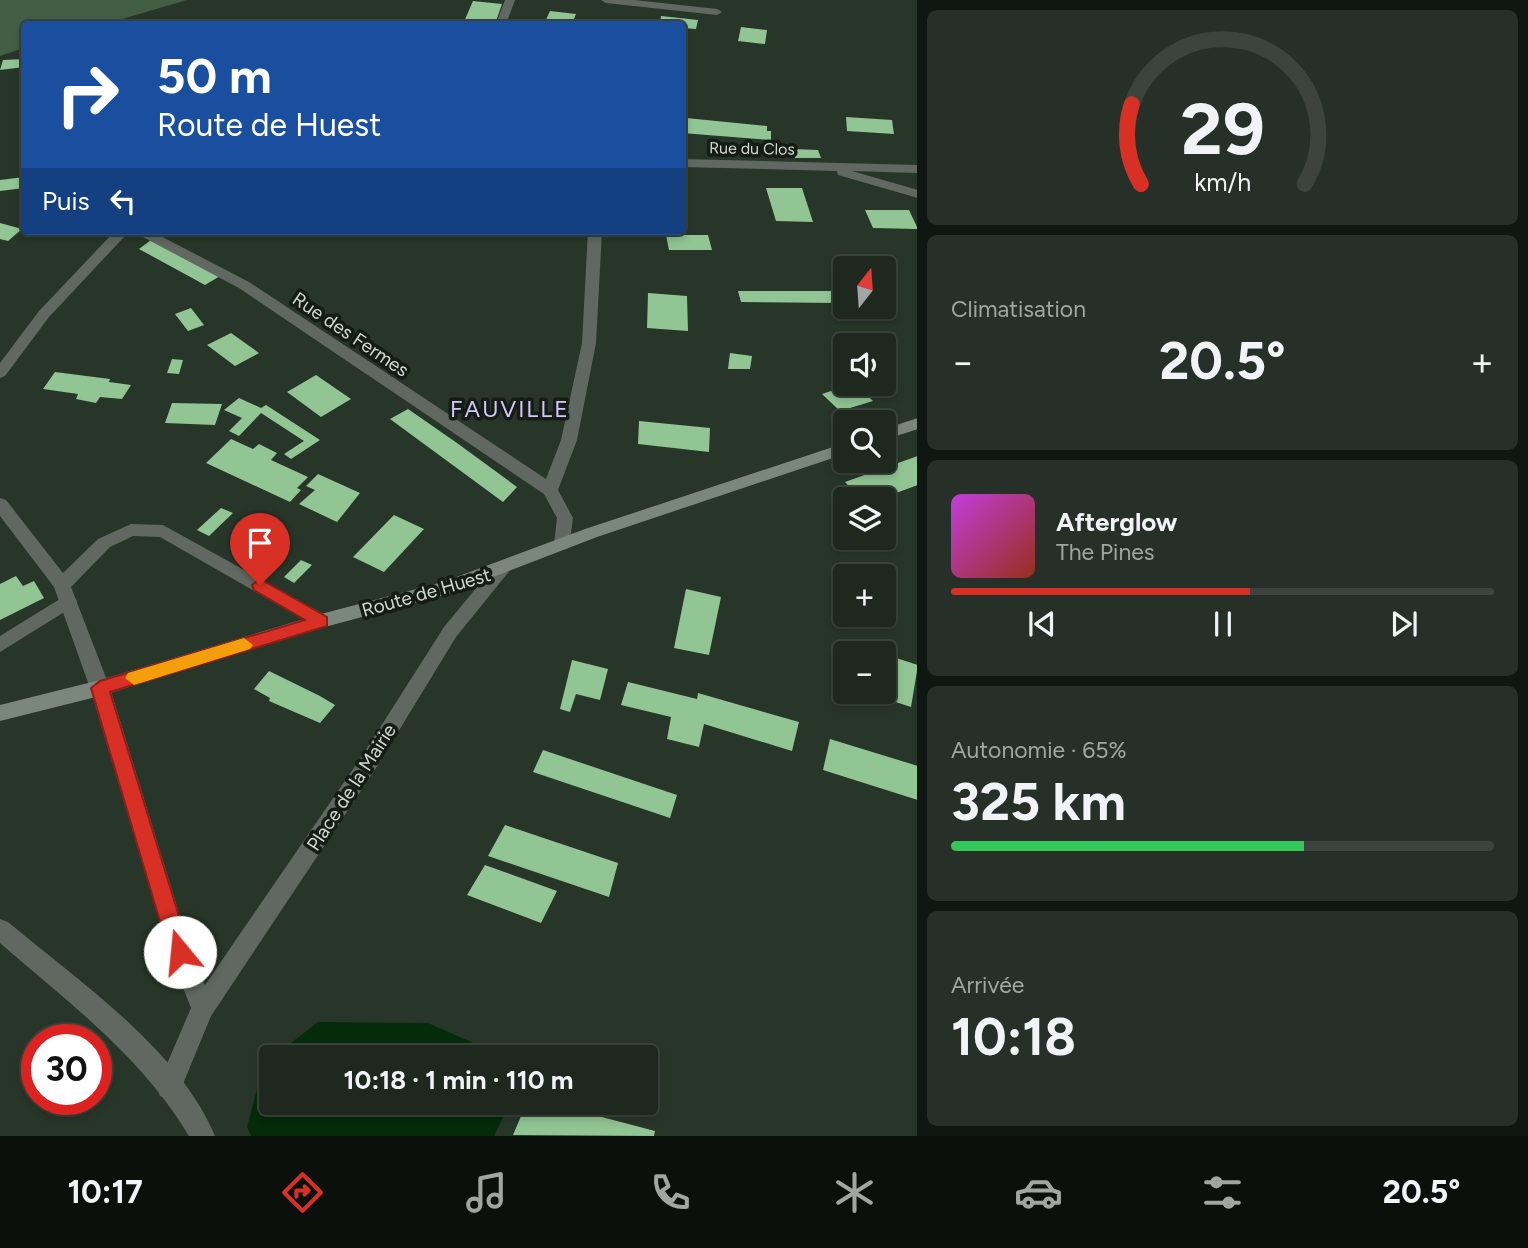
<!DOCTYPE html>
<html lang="fr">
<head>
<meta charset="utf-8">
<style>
	body { margin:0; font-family:Figtree,sans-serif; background:#263028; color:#f1f3f6; height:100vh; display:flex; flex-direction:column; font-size:26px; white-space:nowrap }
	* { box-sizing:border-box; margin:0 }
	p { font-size:23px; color:#a1a6a4 }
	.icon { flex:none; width:38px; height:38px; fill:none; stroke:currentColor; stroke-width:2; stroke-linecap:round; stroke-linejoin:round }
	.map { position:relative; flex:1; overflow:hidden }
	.panel { display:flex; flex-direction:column; gap:10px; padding:10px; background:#101611; width:611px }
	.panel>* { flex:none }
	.banner { position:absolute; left:21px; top:21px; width:665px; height:214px; border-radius:7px; box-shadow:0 4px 10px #0003,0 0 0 2px #3c443d; background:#1a4fa0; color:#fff; overflow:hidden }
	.needle { width:46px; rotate:17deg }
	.fabs { position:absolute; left:833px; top:256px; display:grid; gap:14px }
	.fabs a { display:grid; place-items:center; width:63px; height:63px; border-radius:7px; background:#1e281f; box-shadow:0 4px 10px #0003,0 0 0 2px #3c443d; font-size:35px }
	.speed { position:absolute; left:21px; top:1024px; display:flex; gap:14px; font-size:35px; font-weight:700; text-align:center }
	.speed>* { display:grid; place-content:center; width:91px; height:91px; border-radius:50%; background:#1e281f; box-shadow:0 4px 10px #0003,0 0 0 2px #3c443d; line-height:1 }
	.speed .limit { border:10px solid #d22; background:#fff; color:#111 }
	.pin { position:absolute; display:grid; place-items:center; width:60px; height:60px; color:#fff; margin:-72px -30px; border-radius:50% 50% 50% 0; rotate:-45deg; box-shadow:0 0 7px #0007 }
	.pin .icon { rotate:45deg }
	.me { position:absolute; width:77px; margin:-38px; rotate:343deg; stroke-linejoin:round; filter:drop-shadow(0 0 5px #0008) }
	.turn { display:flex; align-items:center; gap:24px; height:147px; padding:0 21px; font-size:32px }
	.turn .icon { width:91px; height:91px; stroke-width:2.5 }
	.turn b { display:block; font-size:49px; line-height:60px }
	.then { display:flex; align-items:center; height:66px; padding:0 21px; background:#0003; gap:14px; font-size:26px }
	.big { font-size:52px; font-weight:700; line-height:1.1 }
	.panel .tile { flex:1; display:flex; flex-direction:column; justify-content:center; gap:10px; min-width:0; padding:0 24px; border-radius:10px; background:#263028 }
	.panel .dial { align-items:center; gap:0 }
	.dial svg { height:182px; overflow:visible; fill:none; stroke:#3c443d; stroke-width:7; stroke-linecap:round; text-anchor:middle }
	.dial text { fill:#f1f3f6; stroke:none }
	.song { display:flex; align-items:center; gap:21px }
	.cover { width:84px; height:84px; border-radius:10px; background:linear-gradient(135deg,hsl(290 70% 55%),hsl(10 70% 35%)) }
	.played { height:7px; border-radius:4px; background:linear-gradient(90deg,#d93025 55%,#3c443d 55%) }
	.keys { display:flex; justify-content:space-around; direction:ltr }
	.heat { display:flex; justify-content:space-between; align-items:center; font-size:38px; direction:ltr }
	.charge { height:10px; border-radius:5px; background:linear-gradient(90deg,#34c759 65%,#3c443d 0) }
	.trip { position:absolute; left:259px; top:1045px; width:399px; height:70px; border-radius:7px; background:#1e281f; box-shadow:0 4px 10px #0003,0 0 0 2px #3c443d; font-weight:700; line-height:70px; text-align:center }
	.dock { display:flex; height:112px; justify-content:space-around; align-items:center; background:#0c100c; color:#a1a6a4 }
	.dock .icon { width:49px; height:49px }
	.dock .current { color:#d93025 }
	.dock b { font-size:32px; color:#f1f3f6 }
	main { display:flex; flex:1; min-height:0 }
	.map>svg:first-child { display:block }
	.green { fill:#425e44 }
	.water { fill:#042b0a }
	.building { fill:#91c594 }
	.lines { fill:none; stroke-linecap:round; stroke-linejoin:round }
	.service { fill:#616861; fill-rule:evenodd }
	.minor { fill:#616861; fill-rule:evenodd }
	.tertiary { fill:#616861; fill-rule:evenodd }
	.secondary { fill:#7b867c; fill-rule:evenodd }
	.route { fill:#d93025; stroke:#8d1f18; stroke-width:2 }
	.slow { fill:#f59e0b }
	.labels { text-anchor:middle; stroke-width:7; stroke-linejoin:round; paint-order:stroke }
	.far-street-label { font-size:16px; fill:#d0d9d0; stroke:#151b15 }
	.street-label { font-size:19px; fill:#d0d9d0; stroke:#151b15 }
	.quarter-label { font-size:23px; letter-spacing:2px; fill:#d4c6ff; stroke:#151b15 }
</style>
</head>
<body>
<main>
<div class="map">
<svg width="918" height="1136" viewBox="0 0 918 1136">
	<rect width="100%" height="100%" fill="#283629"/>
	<polygon class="green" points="0,0 187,0 105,24 24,24 24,48 0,56"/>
	<g class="water">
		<polygon points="318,1022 428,1023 505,1057 273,1057"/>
		<polygon points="271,1058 271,1102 510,1103 494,1136 251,1136 247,1127 264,1063"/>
	</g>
	<g class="building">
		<polygon points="473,1 502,4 495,24 463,24"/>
		<polygon points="550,11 576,14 572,24 544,24"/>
		<polygon points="661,16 698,20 696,29 682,28 682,24 660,24"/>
		<polygon points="741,27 767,30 765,44 738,41"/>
		<polygon points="24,59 24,67 0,70 3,60"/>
		<polygon points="846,117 892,120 894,134 847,131"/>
		<polygon points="686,118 767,126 767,131 771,131 771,140 682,133"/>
		<polygon points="792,149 818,150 821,158 795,158"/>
		<polygon points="24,177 24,188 0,191 0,180"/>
		<polygon points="766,188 802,188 813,222 776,221"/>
		<polygon points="865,210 909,210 918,229 873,228"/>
		<polygon points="0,223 22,229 8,241 0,239"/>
		<polygon points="666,235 708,235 712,250 669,250"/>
		<polygon points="151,240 220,276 205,285 139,249"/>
		<polygon points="738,291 837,291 842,303 741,302"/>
		<polygon points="648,293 687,296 688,331 647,328"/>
		<polygon points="191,308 204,325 188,331 175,314"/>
		<polygon points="231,333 259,353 235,366 207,345"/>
		<polygon points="730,353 752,356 750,369 728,369"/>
		<polygon points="172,359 183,360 179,374 167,373"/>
		<polygon points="55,372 110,379 109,382 131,385 122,399 100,397 96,403 76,399 78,394 43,389"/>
		<polygon points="316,375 351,399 321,417 287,392"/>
		<polygon points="855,383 873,401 840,411 822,394"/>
		<polygon points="239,398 261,408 266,405 320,440 291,459 284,454 304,441 261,413 239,436 229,431 242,418 224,410"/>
		<polygon points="172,403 222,404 215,425 165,423"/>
		<polygon points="408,409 457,443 517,487 503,502 390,419"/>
		<polygon points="639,421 710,428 709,452 638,444"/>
		<polygon points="231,439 253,449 259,444 277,453 271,460 308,477 297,488 301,490 290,502 206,463"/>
		<polygon points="918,456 918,485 880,499 861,499 845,482"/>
		<polygon points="318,474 360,493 337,522 299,504 315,490 306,486"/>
		<polygon points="221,508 233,513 209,536 197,530"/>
		<polygon points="394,515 424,529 384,572 353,557"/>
		<polygon points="301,560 312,565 294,583 284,577"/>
		<polygon points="16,576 23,586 34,581 44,598 0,620 0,584"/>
		<polygon points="686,589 721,597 709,655 674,648"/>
		<polygon points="884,654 918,665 911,707 865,692 884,691"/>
		<polygon points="572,660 608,669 600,700 576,694 570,712 560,709"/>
		<polygon points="269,671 320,696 335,705 320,723 269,701 270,698 254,689"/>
		<polygon points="628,682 697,699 698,693 799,722 792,751 704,724 699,747 667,739 671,717 621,705"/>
		<polygon points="830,739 918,766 918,800 823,770"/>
		<polygon points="543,750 677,795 670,818 533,772"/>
		<polygon points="505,825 618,863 609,897 488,856"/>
		<polygon points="485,865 557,891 541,923 467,895"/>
		<polygon points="527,1102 591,1102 599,1105 598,1116 655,1131 654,1136 513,1135"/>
	</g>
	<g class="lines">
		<polygon class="service" points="68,594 74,596 77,601 74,606 0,652 0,636"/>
		<g class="minor">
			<polygon points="505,0 515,0 506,24 496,24"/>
			<polygon points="601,0 634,0 717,9 722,12 717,15 606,3"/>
			<polygon points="682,159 918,165 918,173 852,171 918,190 918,198 838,175 837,171 682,167"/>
			<polygon points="115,231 151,231 249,282 546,479 561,440 582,343 588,231 602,231 596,343 577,440 558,490 573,518 569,548 563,550 554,544 557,518 544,494 239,288 141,236 124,237 49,317 5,376 0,378 0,363 39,311"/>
			<polygon points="0,498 6,500 63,573 98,539 131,524 163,525 327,616 330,621 327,626 315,626 160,537 133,536 110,547 71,587 110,688 191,952 205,985 362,756 444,627 496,564 508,564 511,569 456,637 376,768 211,1016 178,1096 169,1099 160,1096 157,1087 191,1008 169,952 90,688 54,587 0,516"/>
		</g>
		<path class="tertiary" d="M0 919 8 922C78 981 179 1049 215 1136H189C142 1057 68 1002 0 943Z"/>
		<g class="secondary">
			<polygon points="918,418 918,429 884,440 884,429"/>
			<polygon points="845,443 845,454 597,537 452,593 321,628 100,696 0,721 0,705 100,680 321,614 443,582 585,529"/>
		</g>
	</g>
	<polygon class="route" points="260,579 327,617 327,626 110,692 190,952 187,959 180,962 172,959 169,952 91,688 100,681 305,620 254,590 252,585"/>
	<polygon class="slow" points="244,638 253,645 250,649 134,685 125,678 128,673"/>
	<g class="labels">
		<g class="far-street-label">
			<text transform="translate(752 148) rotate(1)" y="6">Rue du Clos</text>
		</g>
		<g class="street-label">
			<text transform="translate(351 334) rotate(34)" y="7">Rue des Fermes</text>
			<text transform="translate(426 592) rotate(-16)" y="7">Route de Huest</text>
			<text transform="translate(351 787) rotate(-57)" y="7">Place de la Mairie</text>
		</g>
		<g class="quarter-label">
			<text x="510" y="417">FAUVILLE</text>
		</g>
	</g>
</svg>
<div class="fabs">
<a><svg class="needle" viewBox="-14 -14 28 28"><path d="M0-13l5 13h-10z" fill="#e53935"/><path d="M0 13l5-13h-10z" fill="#a1a6a4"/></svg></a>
<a><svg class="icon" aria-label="sound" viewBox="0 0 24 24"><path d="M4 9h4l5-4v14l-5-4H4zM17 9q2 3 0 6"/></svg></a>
<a><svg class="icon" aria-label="search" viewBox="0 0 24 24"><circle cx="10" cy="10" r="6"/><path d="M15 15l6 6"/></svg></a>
<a><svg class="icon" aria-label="layers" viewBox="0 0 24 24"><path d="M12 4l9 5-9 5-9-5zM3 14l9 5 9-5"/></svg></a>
<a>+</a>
<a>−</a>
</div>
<div class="speed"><div class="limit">30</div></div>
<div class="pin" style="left:260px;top:585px;background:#d93025"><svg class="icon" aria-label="arrive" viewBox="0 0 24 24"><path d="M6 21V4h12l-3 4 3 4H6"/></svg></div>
<svg class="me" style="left:180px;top:952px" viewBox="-20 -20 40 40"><circle r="19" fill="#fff"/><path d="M0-13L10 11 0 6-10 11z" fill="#d93025"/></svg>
<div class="trip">10:18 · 1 min · 110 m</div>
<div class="banner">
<div class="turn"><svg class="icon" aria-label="right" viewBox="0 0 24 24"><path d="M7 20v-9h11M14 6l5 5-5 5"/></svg><div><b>50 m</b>Route de Huest</div></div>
<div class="then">Puis<svg class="icon" aria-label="left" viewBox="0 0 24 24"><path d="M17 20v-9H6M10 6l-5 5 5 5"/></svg></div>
</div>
</div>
<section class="panel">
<div class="tile dial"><svg viewBox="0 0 100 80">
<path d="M14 69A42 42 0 1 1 86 69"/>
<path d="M14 69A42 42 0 0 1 10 34" stroke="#d93025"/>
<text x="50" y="56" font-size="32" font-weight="700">29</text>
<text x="50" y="72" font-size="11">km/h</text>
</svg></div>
<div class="tile"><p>Climatisation</p>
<div class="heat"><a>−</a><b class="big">20.5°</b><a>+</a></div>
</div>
<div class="tile">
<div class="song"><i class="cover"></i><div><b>Afterglow</b><p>The Pines</p></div></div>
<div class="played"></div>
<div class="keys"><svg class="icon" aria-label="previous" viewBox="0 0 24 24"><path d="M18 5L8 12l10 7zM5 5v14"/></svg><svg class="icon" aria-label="pause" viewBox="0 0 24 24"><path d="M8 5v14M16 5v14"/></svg><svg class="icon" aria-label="next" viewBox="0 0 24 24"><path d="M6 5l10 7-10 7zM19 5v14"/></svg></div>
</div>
<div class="tile"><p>Autonomie · 65%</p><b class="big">325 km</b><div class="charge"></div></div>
<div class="tile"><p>Arrivée</p><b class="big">10:18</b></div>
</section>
</main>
<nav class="dock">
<b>10:17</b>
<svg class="icon current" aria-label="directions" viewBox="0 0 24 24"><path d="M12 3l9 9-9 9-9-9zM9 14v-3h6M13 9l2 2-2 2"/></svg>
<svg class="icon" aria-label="music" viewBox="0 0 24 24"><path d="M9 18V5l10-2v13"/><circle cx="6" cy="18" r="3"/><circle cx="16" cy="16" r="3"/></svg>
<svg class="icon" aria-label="phone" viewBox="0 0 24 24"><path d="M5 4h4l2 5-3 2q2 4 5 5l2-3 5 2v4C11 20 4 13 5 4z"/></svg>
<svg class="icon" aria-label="climate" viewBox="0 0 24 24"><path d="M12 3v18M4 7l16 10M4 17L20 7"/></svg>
<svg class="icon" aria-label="car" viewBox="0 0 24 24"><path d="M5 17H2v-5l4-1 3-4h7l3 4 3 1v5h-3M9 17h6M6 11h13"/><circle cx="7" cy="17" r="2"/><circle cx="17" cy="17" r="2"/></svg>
<svg class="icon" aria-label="filters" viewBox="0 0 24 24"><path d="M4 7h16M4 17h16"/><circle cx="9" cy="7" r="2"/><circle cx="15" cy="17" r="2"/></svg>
<b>20.5°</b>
</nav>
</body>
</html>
